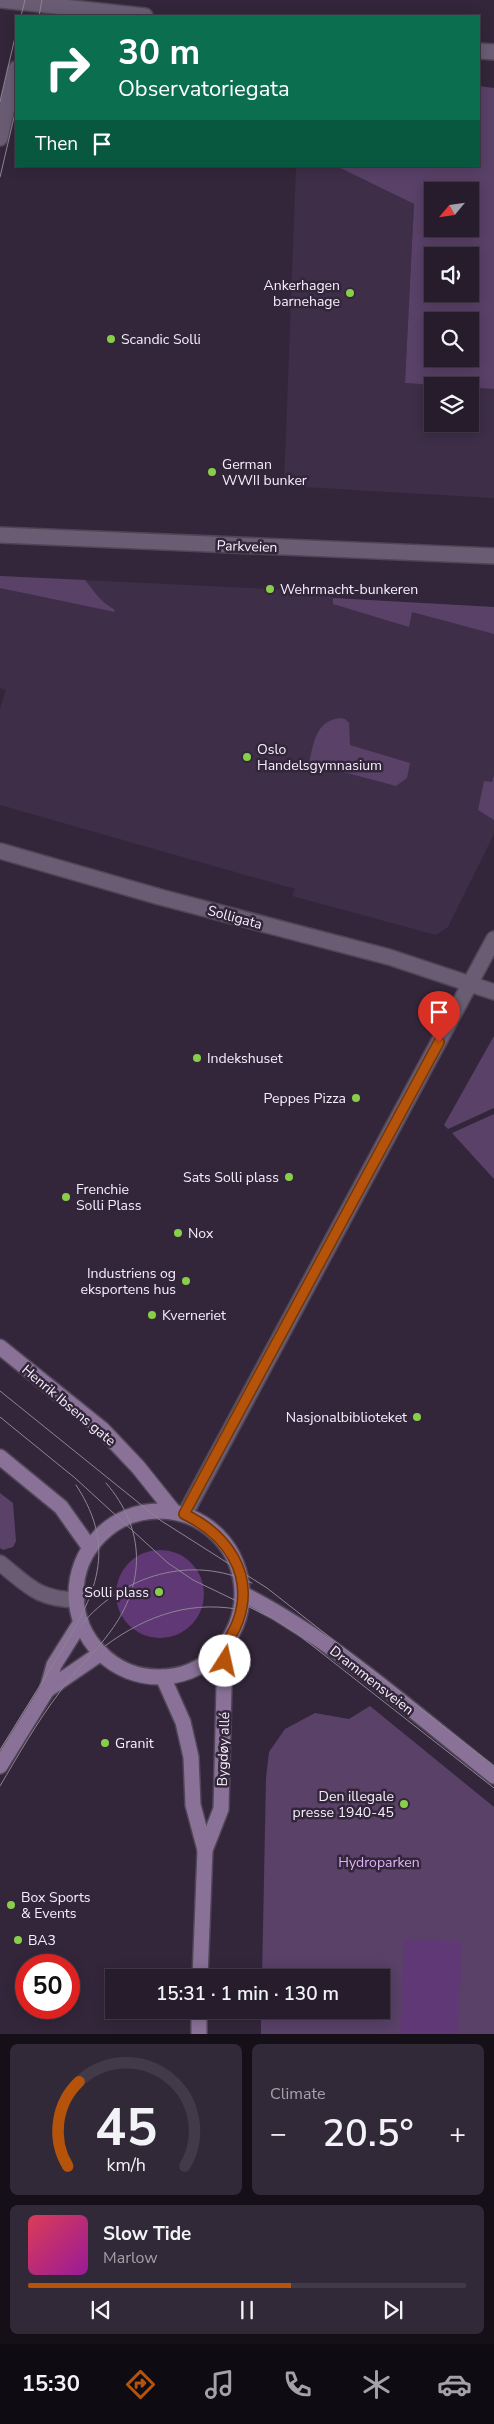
<!DOCTYPE html>
<html lang="en">
<head>
<meta charset="utf-8">
<style>
	body { margin:0; font-family:"Nunito Sans",sans-serif; background:#322938; color:#f1f3f6; height:100vh; display:flex; flex-direction:column; font-size:19px; white-space:nowrap }
	* { box-sizing:border-box; margin:0 }
	p { font-size:16px; color:#a4a1a9 }
	.icon { flex:none; width:28px; height:28px; fill:none; stroke:currentColor; stroke-width:2; stroke-linecap:round; stroke-linejoin:round }
	.map { position:relative; height:2034px; overflow:hidden }
	.panel { display:flex; flex-direction:column; gap:10px; padding:10px; background:#150f18; flex:1 }
	.panel>* { flex:none }
	.hud { position:absolute; left:15px; top:15px; width:465px; height:152px; border-radius:0px; box-shadow:0 2px 12px #0003,0 0 0 1px #423a48; background:#0b6e4f; color:#fff; overflow:hidden }
	.needle { width:32px; rotate:241deg }
	.fabs { position:absolute; left:424px; top:182px; display:grid; gap:10px }
	.fabs a { display:grid; place-items:center; width:55px; height:55px; border-radius:0px; background:#261c2c; box-shadow:0 2px 12px #0003,0 0 0 1px #423a48; font-size:25px }
	.speed { position:absolute; left:15px; top:1954px; display:flex; gap:10px; font-size:25px; font-weight:700; text-align:center }
	.speed>* { display:grid; place-content:center; width:65px; height:65px; border-radius:50%; background:#261c2c; box-shadow:0 2px 12px #0003,0 0 0 1px #423a48; line-height:1 }
	.speed .limit { border:8px solid #d22; background:#fff; color:#111 }
	.pin { position:absolute; display:grid; place-items:center; width:42px; height:42px; color:#fff; margin:-51px -21px; border-radius:50% 50% 50% 0; rotate:-45deg; box-shadow:0 0 5px #0007 }
	.pin .icon { rotate:45deg }
	.me { position:absolute; width:55px; margin:-28px; rotate:10deg; stroke-linejoin:round; filter:drop-shadow(0 0 4px #0008) }
	.turn { display:flex; align-items:center; gap:18px; height:105px; padding:0 20px; font-size:22px }
	.turn .icon { width:65px; height:65px; stroke-width:2.5 }
	.turn b { display:block; font-size:35px; line-height:42px }
	.then { display:flex; align-items:center; height:48px; padding:0 20px; background:#0003; gap:10px; font-size:19px }
	.big { font-size:38px; font-weight:600; line-height:1.1 }
	.panel .card { flex:1; display:flex; flex-direction:column; justify-content:center; gap:8px; min-width:0; padding:0 18px; border-radius:8px; background:#322938 }
	.panel .dial { align-items:center; gap:0 }
	.dial svg { height:130px; overflow:visible; fill:none; stroke:#423a48; stroke-width:7; stroke-linecap:round; text-anchor:middle }
	.dial text { fill:#f1f3f6; stroke:none }
	.song { display:flex; align-items:center; gap:15px }
	.cover { width:60px; height:60px; border-radius:8px; background:linear-gradient(135deg,hsl(350 70% 55%),hsl(300 70% 35%)) }
	.played { height:5px; border-radius:2px; background:linear-gradient(90deg,#b45309 60%,#423a48 60%) }
	.keys { display:flex; justify-content:space-around; direction:ltr }
	.heat { display:flex; justify-content:space-between; align-items:center; font-size:28px; direction:ltr }
	.panel .tiles { flex:1; display:grid; gap:10px; grid-template-columns:1fr 1fr }
	.card:last-child { grid-column:span 2 }
	.trip { position:absolute; left:105px; top:1969px; width:285px; height:50px; border-radius:0px; background:#261c2c; box-shadow:0 2px 12px #0003,0 0 0 1px #423a48; font-weight:600; line-height:50px; text-align:center }
	.menu { display:flex; height:80px; justify-content:space-around; align-items:center; background:#0f0b12; color:#a4a1a9 }
	.menu .icon { width:35px; height:35px }
	.menu .active { color:#b45309 }
	.menu b { font-size:22px; color:#f1f3f6 }
	.map>svg:first-child { display:block }
	.built { fill:#3e2e48 }
	.green { fill:#594167; fill-rule:evenodd }
	.water { fill:#603875 }
	.lines { fill:none; stroke-linecap:round; stroke-linejoin:round }
	.street-casing { stroke:#4f4555; stroke-width:18 }
	.secondary-casing { stroke:#4f4555; stroke-width:18 }
	.street { stroke:#6a5c73; stroke-width:15 }
	.secondary { stroke:#897197; stroke-width:15 }
	.tram { stroke:#8e8494; stroke-width:1 }
	.route-casing { stroke:#753606; stroke-width:12 }
	.route { stroke:#b45309; stroke-width:9 }
	.poi-dot { fill:#88cf49; stroke:#33263a; stroke-width:2 }
	.labels { text-anchor:middle; stroke-width:5; stroke-linejoin:round; paint-order:stroke }
	.poi-label { font-size:14px; fill:#f6eefb; stroke:#33263a; text-anchor:start }
	.street-label { font-size:14px; fill:#f6eefb; stroke:#33263a }
	.park-label { font-size:14px; fill:#dfb2f9; stroke:#33263a }
</style>
</head>
<body>
<div class="map">
<svg width="494" height="2034" viewBox="0 0 494 2034">
	<rect width="100%" height="100%" fill="#33263a"/>
	<g class="built">
		<polygon points="296,166 336,166 414,204 405,383 451,386 432,386 432,424 470,424 470,387 494,389 494,498 284,486"/>
		<polygon points="0,576 333,592 333,598 494,607 494,834 448,927 436,935 292,896 295,889 0,805 0,709 6,690 0,688"/>
	</g>
	<g class="green">
		<path d="M479 86 494 88V389L405 383 414 204 336 166H479ZM470 191V229H432V191ZM470 256V294H432V256ZM470 321V359H432V321Z"/>
		<path d="M0 576 85 580C94 591 101 603 114 609L115 612 0 588Z"/>
		<polygon points="333,598 494,607 494,634 412,612 409,627 333,604"/>
		<path d="M339 718 345 719 349 723 350 745 410 763 407 778 396 786 309 763C314 743 315 722 339 718Z"/>
		<polygon points="494,775 494,820 478,810 484,781 492,782"/>
		<polygon points="494,1036 494,1108 448,1129 444,1125"/>
		<polygon points="494,1114 494,1179 452,1133"/>
		<polygon points="0,1493 13,1503 16,1541 13,1547 3,1550 0,1548"/>
		<polygon points="370,1706 494,1807 494,2034 261,2034 261,2010 381,2010 381,1978 262,1977 266,1778 269,1752 285,1729 315,1713 349,1719"/>
	</g>
	<g class="water">
		<circle cx="160" cy="1594" r="44"/>
		<polygon points="404,1939 462,1941 458,2034 400,2034"/>
	</g>
	<g class="lines">
		<g class="street-casing">
			<g id="street">
				<polyline points="0,0 145,16"/>
				<polyline points="479,51 494,52"/>
				<polyline points="0,138 16,69"/>
				<polyline points="0,535 494,556"/>
				<polyline points="0,851 160,897 389,957 494,992"/>
				<polyline points="185,1514 494,939"/>
				<path d="M0 1563C29 1586 37 1599 77 1600"/>
			</g>
		</g>
		<g class="secondary-casing">
			<g id="secondary">
				<polyline points="0,1347 102,1429 138,1467 174,1512"/>
				<polyline points="0,1457 61,1507 90,1548"/>
				<circle cx="159" cy="1594" r="83"/>
				<path d="M243 1594C335 1641 413 1712 494 1776"/>
				<polyline points="163,1677 183,1722 191,1757 193,1805 205,1850 200,1978"/>
				<polyline points="47,1690 101,1653"/>
				<polyline points="0,1766 47,1690 54,1665 81,1622"/>
				<polyline points="205,1850 221,1809 225,1645"/>
				<polyline points="199,2034 199,2010"/>
			</g>
		</g>
		<use href="#street" class="street"/>
		<use href="#secondary" class="secondary"/>
		<g class="tram">
			<polyline points="21,16 25,0"/>
			<polyline points="39,16 42,0"/>
			<polyline points="0,102 16,33"/>
			<polyline points="0,177 16,109"/>
			<polyline points="0,1391 160,1520 267,1588 494,1766"/>
			<polyline points="0,1417 75,1478 168,1563 193,1580 272,1618 300,1636 494,1788"/>
			<path d="M81 1625C123 1575 191 1554 252 1583"/>
			<path d="M105 1646C148 1614 194 1599 247 1611"/>
			<path d="M0 1750C18 1721 36 1692 54 1663 92 1601 121 1553 76 1485"/>
			<path d="M0 1786C19 1754 37 1722 59 1693 74 1671 95 1653 110 1632 146 1584 146 1529 106 1483"/>
		</g>
	</g>
	<g class="lines">
		<g class="route-casing">
			<path id="route" d="M225 1661C225 1638 231 1640 238 1621 255 1573 226 1534 184 1514L439 1042"/>
		</g>
		<use href="#route" class="route"/>
	</g>
	<g class="poi-dot">
		<circle cx="350" cy="293" r="5"/>
		<circle cx="111" cy="339" r="5"/>
		<circle cx="212" cy="472" r="5"/>
		<circle cx="270" cy="589" r="5"/>
		<circle cx="247" cy="757" r="5"/>
		<circle cx="197" cy="1058" r="5"/>
		<circle cx="356" cy="1098" r="5"/>
		<circle cx="289" cy="1177" r="5"/>
		<circle cx="66" cy="1197" r="5"/>
		<circle cx="178" cy="1233" r="5"/>
		<circle cx="186" cy="1281" r="5"/>
		<circle cx="152" cy="1315" r="5"/>
		<circle cx="417" cy="1417" r="5"/>
		<circle cx="159" cy="1592" r="5"/>
		<circle cx="105" cy="1743" r="5"/>
		<circle cx="404" cy="1804" r="5"/>
		<circle cx="11" cy="1905" r="5"/>
		<circle cx="18" cy="1940" r="5"/>
	</g>
	<g class="labels">
		<g class="poi-label">
			<text x="340" y="290" text-anchor="end">Ankerhagen<tspan x="340" dy="16">barnehage</tspan></text>
			<text x="121" y="344">Scandic Solli</text>
			<text x="222" y="469">German<tspan x="222" dy="16">WWII bunker</tspan></text>
			<text x="280" y="594">Wehrmacht-bunkeren</text>
			<text x="257" y="754">Oslo<tspan x="257" dy="16">Handelsgymnasium</tspan></text>
			<text x="207" y="1063">Indekshuset</text>
			<text x="346" y="1103" text-anchor="end">Peppes Pizza</text>
			<text x="279" y="1182" text-anchor="end">Sats Solli plass</text>
			<text x="76" y="1194">Frenchie<tspan x="76" dy="16">Solli Plass</tspan></text>
			<text x="188" y="1238">Nox</text>
			<text x="176" y="1278" text-anchor="end">Industriens og<tspan x="176" dy="16">eksportens hus</tspan></text>
			<text x="162" y="1320">Kverneriet</text>
			<text x="407" y="1422" text-anchor="end">Nasjonalbiblioteket</text>
			<text x="149" y="1597" text-anchor="end">Solli plass</text>
			<text x="115" y="1748">Granit</text>
			<text x="394" y="1801" text-anchor="end">Den illegale<tspan x="394" dy="16">presse 1940-45</tspan></text>
			<text x="21" y="1902">Box Sports<tspan x="21" dy="16">&amp; Events</tspan></text>
			<text x="28" y="1945">BA3</text>
		</g>
		<g class="street-label">
			<text transform="translate(247 546) rotate(2)" y="5">Parkveien</text>
			<text transform="translate(235 917) rotate(15)" y="5">Solligata</text>
			<text transform="translate(69 1405) rotate(40)" y="5">Henrik Ibsens gate</text>
			<text transform="translate(372 1680) rotate(38)" y="5">Drammensveien</text>
			<text transform="translate(223 1749) rotate(-88)" y="5">Bygdøy allé</text>
		</g>
		<g class="park-label">
			<text x="379" y="1867">Hydroparken</text>
		</g>
	</g>
</svg>
<div class="fabs">
<a><svg class="needle" viewBox="-14 -14 28 28"><path d="M0-13l5 13h-10z" fill="#e53935"/><path d="M0 13l5-13h-10z" fill="#a4a1a9"/></svg></a>
<a><svg class="icon" aria-label="sound" viewBox="0 0 24 24"><path d="M4 9h4l5-4v14l-5-4H4zM17 9q2 3 0 6"/></svg></a>
<a><svg class="icon" aria-label="search" viewBox="0 0 24 24"><circle cx="10" cy="10" r="6"/><path d="M15 15l6 6"/></svg></a>
<a><svg class="icon" aria-label="layers" viewBox="0 0 24 24"><path d="M12 4l9 5-9 5-9-5zM3 14l9 5 9-5"/></svg></a>
</div>
<div class="speed"><div class="limit">50</div></div>
<div class="pin" style="left:439px;top:1042px;background:#d93025"><svg class="icon" aria-label="arrive" viewBox="0 0 24 24"><path d="M6 21V4h12l-3 4 3 4H6"/></svg></div>
<svg class="me" style="left:225px;top:1661px" viewBox="-20 -20 40 40"><circle r="19" fill="#fff"/><path d="M0-13L10 11 0 6-10 11z" fill="#b45309"/></svg>
<div class="trip">15:31 · 1 min · 130 m</div>
<div class="hud">
<div class="turn"><svg class="icon" aria-label="right" viewBox="0 0 24 24"><path d="M7 20v-9h11M14 6l5 5-5 5"/></svg><div><b>30 m</b>Observatoriegata</div></div>
<div class="then">Then<svg class="icon" aria-label="arrive" viewBox="0 0 24 24"><path d="M6 21V4h12l-3 4 3 4H6"/></svg></div>
</div>
</div>
<section class="panel">
<div class="tiles">
<div class="card dial"><svg viewBox="0 0 100 80">
<path d="M14 69A42 42 0 1 1 86 69"/>
<path d="M14 69A42 42 0 0 1 21 17" stroke="#b45309"/>
<text x="50" y="56" font-size="32" font-weight="700">45</text>
<text x="50" y="72" font-size="11">km/h</text>
</svg></div>
<div class="card"><p>Climate</p>
<div class="heat"><a>−</a><b class="big">20.5°</b><a>+</a></div>
</div>
<div class="card">
<div class="song"><i class="cover"></i><div><b>Slow Tide</b><p>Marlow</p></div></div>
<div class="played"></div>
<div class="keys"><svg class="icon" aria-label="previous" viewBox="0 0 24 24"><path d="M18 5L8 12l10 7zM5 5v14"/></svg><svg class="icon" aria-label="pause" viewBox="0 0 24 24"><path d="M8 5v14M16 5v14"/></svg><svg class="icon" aria-label="next" viewBox="0 0 24 24"><path d="M6 5l10 7-10 7zM19 5v14"/></svg></div>
</div>
</div>
</section>
<nav class="menu">
<b>15:30</b>
<svg class="icon active" aria-label="directions" viewBox="0 0 24 24"><path d="M12 3l9 9-9 9-9-9zM9 14v-3h6M13 9l2 2-2 2"/></svg>
<svg class="icon" aria-label="music" viewBox="0 0 24 24"><path d="M9 18V5l10-2v13"/><circle cx="6" cy="18" r="3"/><circle cx="16" cy="16" r="3"/></svg>
<svg class="icon" aria-label="phone" viewBox="0 0 24 24"><path d="M5 4h4l2 5-3 2q2 4 5 5l2-3 5 2v4C11 20 4 13 5 4z"/></svg>
<svg class="icon" aria-label="climate" viewBox="0 0 24 24"><path d="M12 3v18M4 7l16 10M4 17L20 7"/></svg>
<svg class="icon" aria-label="car" viewBox="0 0 24 24"><path d="M5 17H2v-5l4-1 3-4h7l3 4 3 1v5h-3M9 17h6M6 11h13"/><circle cx="7" cy="17" r="2"/><circle cx="17" cy="17" r="2"/></svg>
</nav>
</body>
</html>
